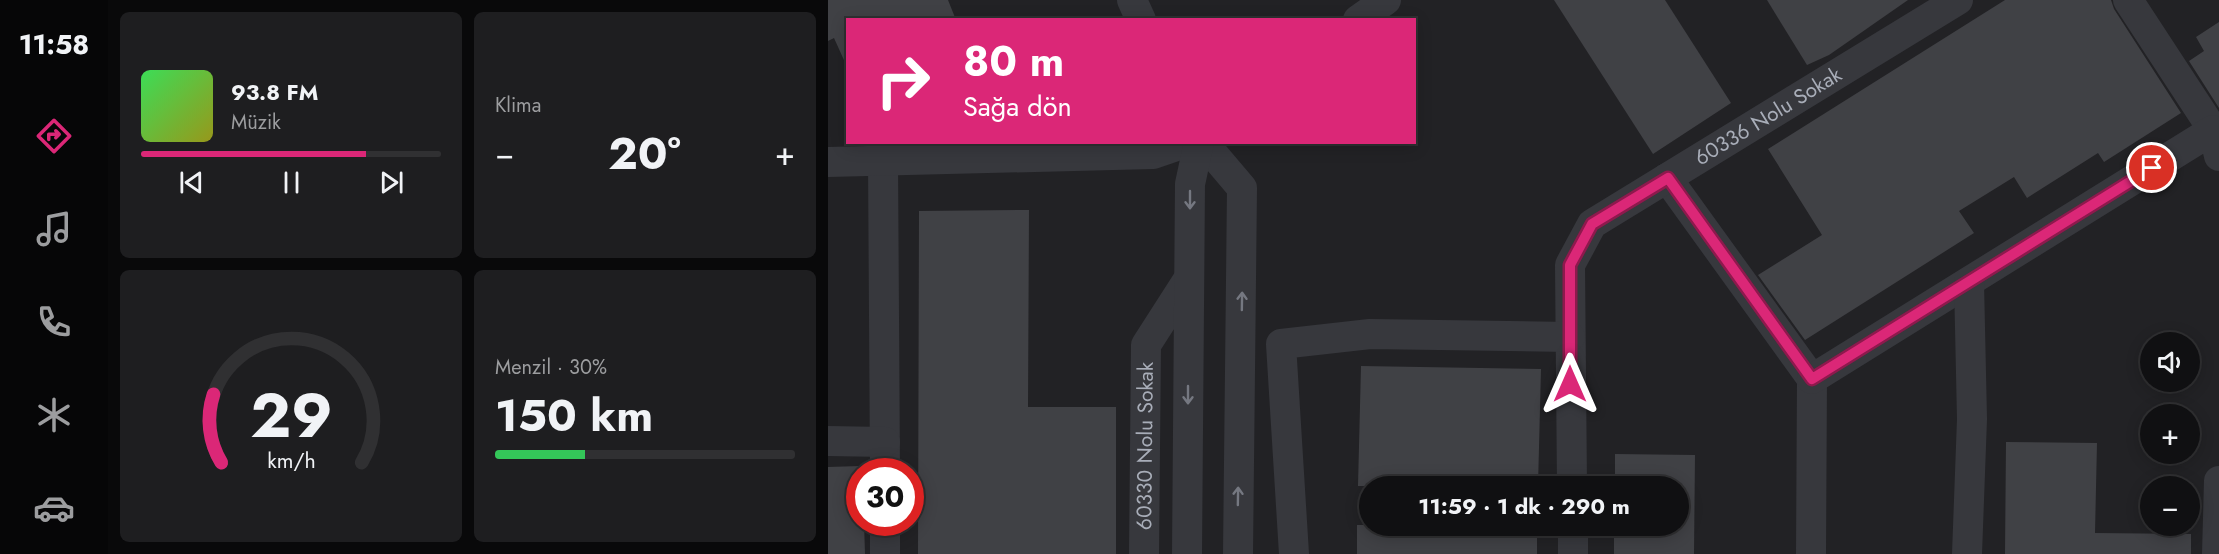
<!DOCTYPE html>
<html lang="tr">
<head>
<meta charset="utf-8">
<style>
	body { margin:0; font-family:Jost,sans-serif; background:#1e1e20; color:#f1f3f6; height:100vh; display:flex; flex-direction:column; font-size:22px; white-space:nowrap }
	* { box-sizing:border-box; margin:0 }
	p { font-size:20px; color:#9c9d9f }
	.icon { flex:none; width:33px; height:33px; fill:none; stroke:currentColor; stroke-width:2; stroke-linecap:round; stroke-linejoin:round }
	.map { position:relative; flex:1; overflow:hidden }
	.panel { display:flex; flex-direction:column; gap:12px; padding:12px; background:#09090a; width:720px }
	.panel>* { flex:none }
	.banner { position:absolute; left:18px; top:18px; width:570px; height:126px; border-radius:0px; box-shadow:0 3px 15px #0003,0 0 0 2px #303032; background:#db2777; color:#fff; overflow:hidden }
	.fabs { position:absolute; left:1312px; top:332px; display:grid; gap:12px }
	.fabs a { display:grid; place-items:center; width:60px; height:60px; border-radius:50%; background:#101012; box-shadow:0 3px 15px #0003,0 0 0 2px #303032; font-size:30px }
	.speed { position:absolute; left:18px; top:458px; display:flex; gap:12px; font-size:30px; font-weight:700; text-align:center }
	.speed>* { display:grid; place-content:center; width:78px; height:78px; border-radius:50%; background:#101012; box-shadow:0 3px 15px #0003,0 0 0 2px #303032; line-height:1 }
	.speed .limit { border:9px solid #d22; background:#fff; color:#111 }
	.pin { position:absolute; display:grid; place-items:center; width:51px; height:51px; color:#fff; margin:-26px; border:3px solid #fff; border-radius:50%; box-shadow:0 2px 6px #0007 }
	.me { position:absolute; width:66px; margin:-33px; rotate:0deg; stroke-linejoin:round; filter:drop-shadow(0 0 4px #0008) }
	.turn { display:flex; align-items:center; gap:21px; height:126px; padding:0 18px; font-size:27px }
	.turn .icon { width:78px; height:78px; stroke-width:2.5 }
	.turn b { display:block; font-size:42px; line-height:51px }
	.big { font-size:45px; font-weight:700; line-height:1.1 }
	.panel .widget { flex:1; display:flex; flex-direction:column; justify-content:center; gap:9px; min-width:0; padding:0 21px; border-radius:9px; background:#1e1e20 }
	.panel .dial { align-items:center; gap:0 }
	.dial svg { height:156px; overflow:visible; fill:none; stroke:#303032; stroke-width:7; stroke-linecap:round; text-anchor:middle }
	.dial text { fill:#f1f3f6; stroke:none }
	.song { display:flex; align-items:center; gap:18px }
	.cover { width:72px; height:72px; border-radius:9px; background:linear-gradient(135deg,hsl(130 70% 55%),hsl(60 70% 35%)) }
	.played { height:6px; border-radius:3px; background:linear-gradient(90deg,#db2777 75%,#303032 75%) }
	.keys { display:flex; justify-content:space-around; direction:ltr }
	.heat { display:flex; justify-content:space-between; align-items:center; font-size:33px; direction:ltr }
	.charge { height:9px; border-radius:4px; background:linear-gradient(90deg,#34c759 30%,#303032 0) }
	.panel .tiles { flex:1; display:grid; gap:12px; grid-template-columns:repeat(2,1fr) }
	.trip { position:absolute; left:531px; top:476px; width:330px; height:60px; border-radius:30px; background:#101012; box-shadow:0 3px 15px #0003,0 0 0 2px #303032; font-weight:700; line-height:60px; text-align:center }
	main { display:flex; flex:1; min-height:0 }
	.tabs { display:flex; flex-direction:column; width:108px; justify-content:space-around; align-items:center; background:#060607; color:#9c9d9f }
	.tabs .icon { width:42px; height:42px }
	.tabs .current { color:#db2777 }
	.tabs b { font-size:27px; color:#f1f3f6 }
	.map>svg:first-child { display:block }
	.built { fill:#222225; fill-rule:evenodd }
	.building { fill:#404145 }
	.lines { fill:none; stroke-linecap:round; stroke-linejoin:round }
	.minor { stroke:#37383d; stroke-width:30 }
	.oneway { stroke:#757881 }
	.route-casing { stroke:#8e194d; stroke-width:15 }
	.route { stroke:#db2777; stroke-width:10 }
	.labels { text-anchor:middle; stroke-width:6; stroke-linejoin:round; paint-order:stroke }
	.street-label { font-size:21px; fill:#a8adb8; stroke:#111113 }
</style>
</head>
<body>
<main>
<nav class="tabs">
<b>11:58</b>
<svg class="icon current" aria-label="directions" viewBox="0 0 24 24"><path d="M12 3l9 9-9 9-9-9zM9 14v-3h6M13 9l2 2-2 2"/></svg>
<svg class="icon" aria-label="music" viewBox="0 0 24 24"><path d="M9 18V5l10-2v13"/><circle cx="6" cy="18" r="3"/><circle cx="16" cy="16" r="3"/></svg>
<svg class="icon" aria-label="phone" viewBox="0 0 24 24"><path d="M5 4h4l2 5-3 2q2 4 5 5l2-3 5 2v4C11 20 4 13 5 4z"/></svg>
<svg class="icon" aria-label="climate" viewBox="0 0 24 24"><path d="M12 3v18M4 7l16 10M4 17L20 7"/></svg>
<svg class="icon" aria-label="car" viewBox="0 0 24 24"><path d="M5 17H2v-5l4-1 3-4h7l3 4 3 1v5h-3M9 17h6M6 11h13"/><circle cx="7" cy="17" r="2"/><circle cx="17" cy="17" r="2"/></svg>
</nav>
<section class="panel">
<div class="tiles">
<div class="widget">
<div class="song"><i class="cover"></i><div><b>93.8 FM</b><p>Müzik</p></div></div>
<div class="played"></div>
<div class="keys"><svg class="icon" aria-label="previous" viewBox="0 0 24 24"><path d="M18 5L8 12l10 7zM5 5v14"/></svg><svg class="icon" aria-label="pause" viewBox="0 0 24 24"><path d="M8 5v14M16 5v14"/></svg><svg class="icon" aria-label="next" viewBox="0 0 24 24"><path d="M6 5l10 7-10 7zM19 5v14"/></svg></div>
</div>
<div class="widget"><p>Klima</p>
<div class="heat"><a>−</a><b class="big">20°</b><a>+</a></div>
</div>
<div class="widget dial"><svg viewBox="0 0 100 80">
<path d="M14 69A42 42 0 1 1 86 69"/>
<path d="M14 69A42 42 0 0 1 10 34" stroke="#db2777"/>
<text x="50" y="56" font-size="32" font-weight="700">29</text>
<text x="50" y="72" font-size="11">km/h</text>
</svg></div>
<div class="widget"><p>Menzil · 30%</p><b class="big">150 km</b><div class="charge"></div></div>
</div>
</section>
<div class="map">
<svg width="1391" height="554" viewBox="0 0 1391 554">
	<rect width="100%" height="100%" fill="#161618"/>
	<path class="built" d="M0 0H1391V554H0ZM20 20H586V142H20ZM1323 342H1362V381H1323ZM1323 414H1362V453H1323ZM32 471H82V522H32ZM542 486H850V525H542ZM1323 486H1362V525H1323Z"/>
	<g class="building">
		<polygon points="0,0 120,0 128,20 20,20 20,69 6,38 0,41"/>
		<polygon points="726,0 837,0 903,103 825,154"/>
		<polygon points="939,0 1080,0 1001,55 979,65"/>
		<polygon points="1177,0 1283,0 1286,9 1353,113 1276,162 1270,153 1199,198 1186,177 1131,211 1146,233 977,340 930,275 994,235 940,149"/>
		<polygon points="1391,22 1391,108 1361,61 1376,51 1368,37"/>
		<polygon points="201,210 200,407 288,407 288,554 90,554 91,211"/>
		<polygon points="533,366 713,369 710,486 530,486"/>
		<polygon points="1178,442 1269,443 1267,533 1363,534 1363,554 1177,554"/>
		<polygon points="787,454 867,455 866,554 786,554 786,525 850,525 850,486 787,486"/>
		<polygon points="32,466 32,522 36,522 37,554 0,554 0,467"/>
		<rect x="529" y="525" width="180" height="29"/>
	</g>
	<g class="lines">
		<g class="minor">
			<polyline points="304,0 313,20"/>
			<polyline points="1300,0 1385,130"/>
			<polyline points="530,20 558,0"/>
			<polyline points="375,142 414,188 410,554"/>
			<polyline points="55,160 57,471"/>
			<polyline points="0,162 325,154 360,142"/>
			<polyline points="839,178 984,379 983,554"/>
			<polyline points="984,379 1385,130 1391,156"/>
			<polyline points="0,441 57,442"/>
			<path id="s1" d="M744 486 742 265 764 224 1130 0"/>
			<polyline points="745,525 745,554"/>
			<polyline points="57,554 57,522"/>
			<path id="s2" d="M316 554 318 345 361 278"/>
			<polyline points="359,554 362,184 371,142"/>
			<polyline points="466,554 453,344 542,334 742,337"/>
			<polyline points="1139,554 1144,419 1141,282"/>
			<polyline points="1389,554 1391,481"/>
		</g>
	</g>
	<defs><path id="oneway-shaft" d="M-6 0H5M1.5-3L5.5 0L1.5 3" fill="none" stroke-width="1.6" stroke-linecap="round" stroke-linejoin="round" transform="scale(1.5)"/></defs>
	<g class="oneway">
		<use href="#oneway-shaft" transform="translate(362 200) rotate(90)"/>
		<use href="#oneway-shaft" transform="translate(414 301) rotate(-89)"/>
		<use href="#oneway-shaft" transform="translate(360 395) rotate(90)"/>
		<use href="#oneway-shaft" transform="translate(410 496) rotate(-89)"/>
	</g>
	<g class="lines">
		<g class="route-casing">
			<polyline id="route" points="742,384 742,265 764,224 840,178 984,379 1324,168"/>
		</g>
		<use href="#route" class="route"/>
	</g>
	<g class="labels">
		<g class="street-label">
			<text dy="7" stroke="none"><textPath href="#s1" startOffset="474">60336 Nolu Sokak</textPath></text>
			<text dy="7" stroke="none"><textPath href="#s2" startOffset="108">60330 Nolu Sokak</textPath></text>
		</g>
	</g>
</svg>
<div class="fabs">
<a><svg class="icon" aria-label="sound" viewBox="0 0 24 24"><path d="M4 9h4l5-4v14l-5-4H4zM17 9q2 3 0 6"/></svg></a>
<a>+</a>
<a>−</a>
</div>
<div class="speed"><div class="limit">30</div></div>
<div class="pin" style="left:1324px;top:168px;background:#d93025"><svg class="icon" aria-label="arrive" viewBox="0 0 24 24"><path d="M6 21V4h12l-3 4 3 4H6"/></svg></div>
<svg class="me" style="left:742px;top:384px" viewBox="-20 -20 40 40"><path d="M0-17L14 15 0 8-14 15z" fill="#db2777" stroke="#fff" stroke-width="4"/></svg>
<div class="trip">11:59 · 1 dk · 290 m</div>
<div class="banner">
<div class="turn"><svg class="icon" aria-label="right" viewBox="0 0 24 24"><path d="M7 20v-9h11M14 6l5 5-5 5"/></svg><div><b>80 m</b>Sağa dön</div></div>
</div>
</div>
</main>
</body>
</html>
